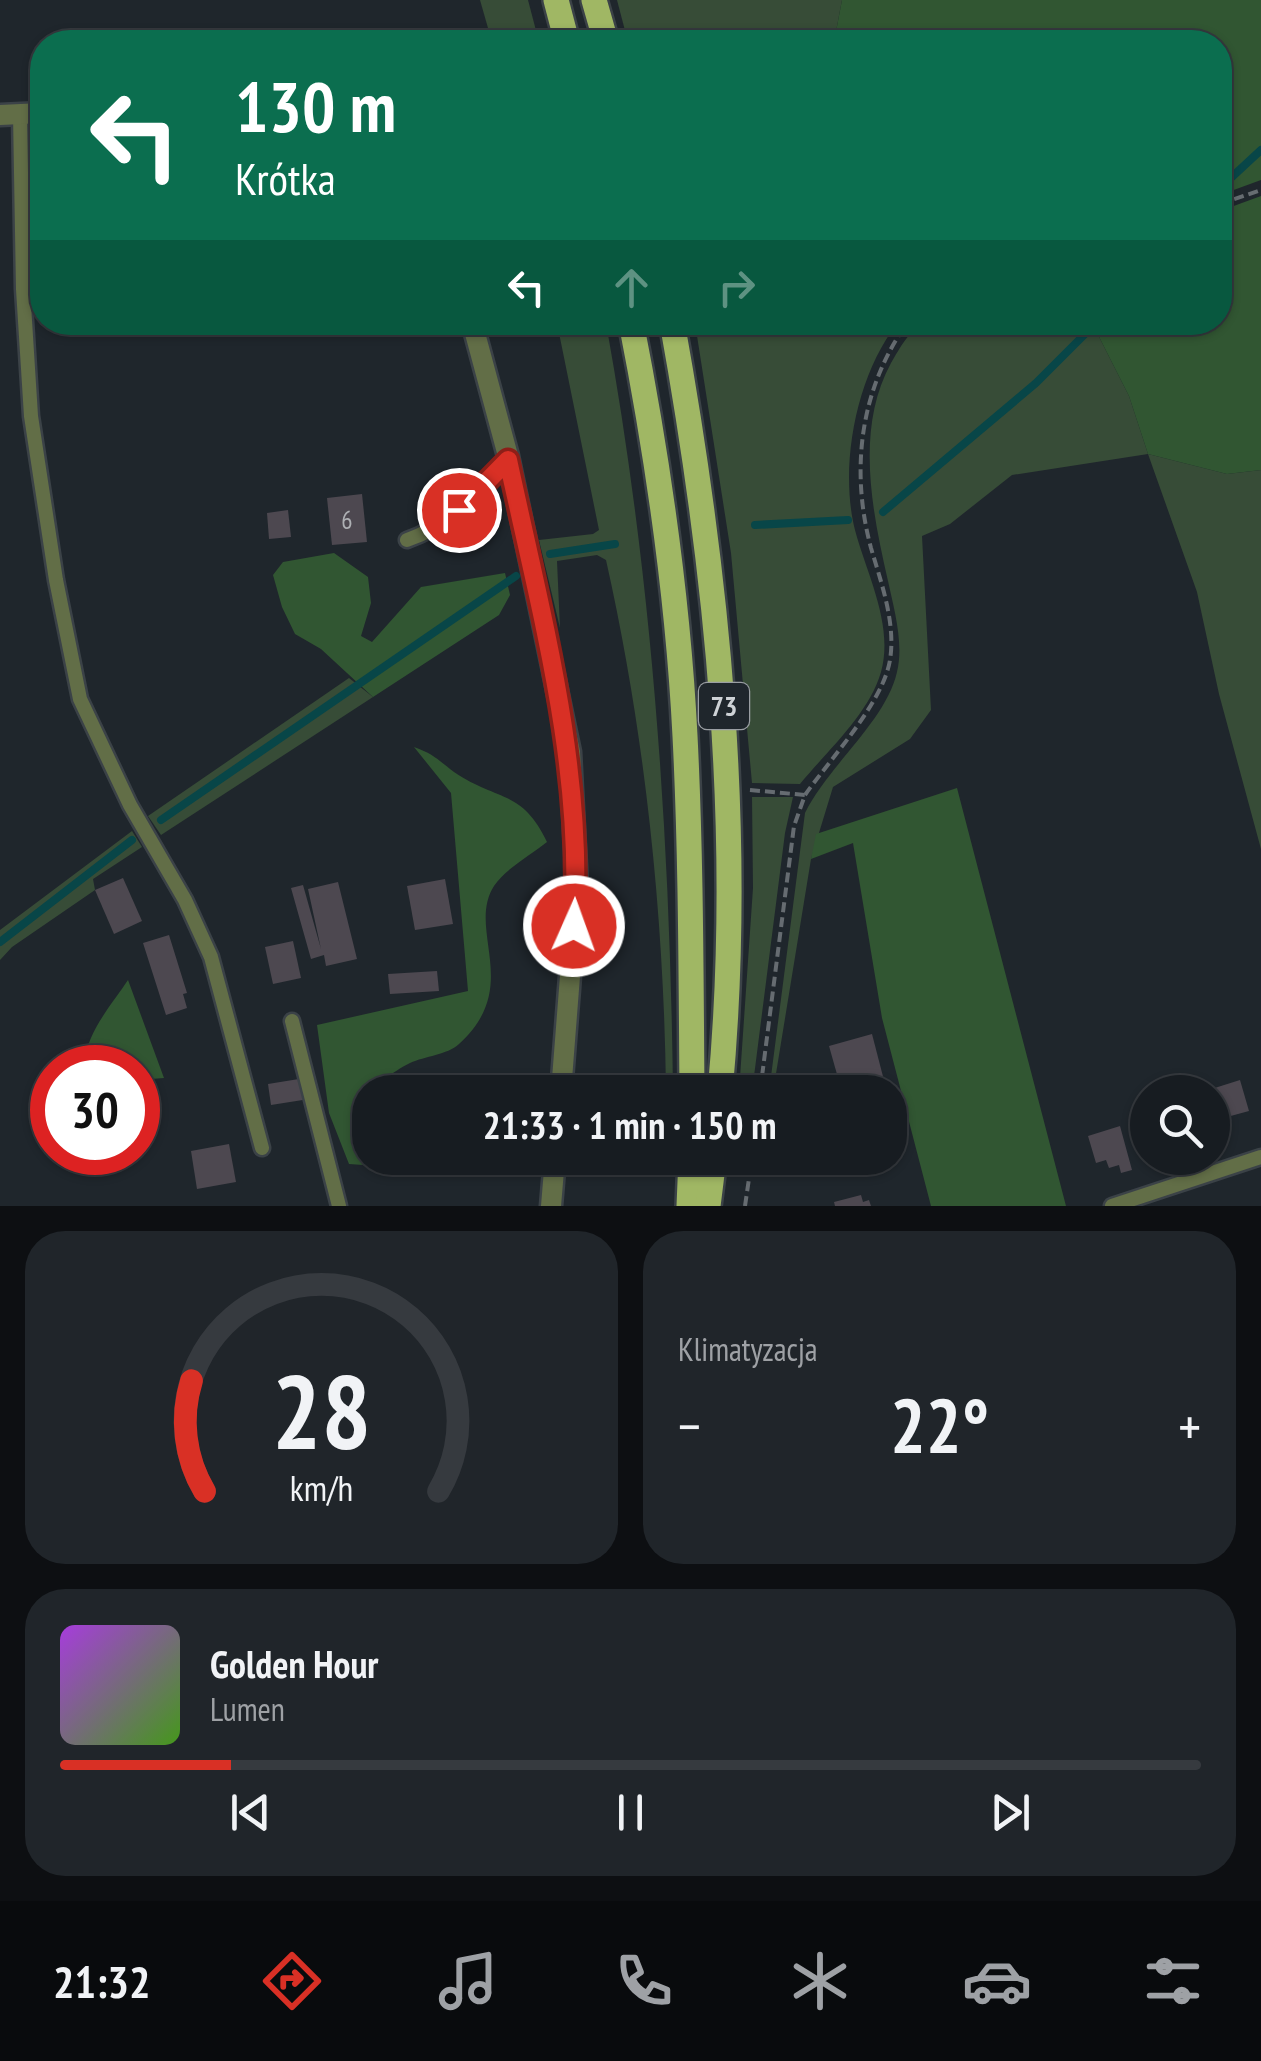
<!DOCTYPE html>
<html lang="pl">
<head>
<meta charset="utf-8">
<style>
	body { margin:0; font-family:"PT Sans Narrow",sans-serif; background:#20252a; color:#f1f3f6; height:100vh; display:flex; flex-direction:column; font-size:38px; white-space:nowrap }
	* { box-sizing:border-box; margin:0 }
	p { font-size:32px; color:#9ea1a5 }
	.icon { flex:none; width:55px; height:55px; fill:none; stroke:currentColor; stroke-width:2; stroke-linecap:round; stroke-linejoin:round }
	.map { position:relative; height:1206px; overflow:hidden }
	.side { display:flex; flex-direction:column; gap:25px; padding:25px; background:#0d0f12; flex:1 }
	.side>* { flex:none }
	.banner { position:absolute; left:30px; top:30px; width:1202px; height:305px; border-radius:40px; box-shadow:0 2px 8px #0004,0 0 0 2px #363a3f; background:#0b6e4f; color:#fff; overflow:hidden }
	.tools { position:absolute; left:1130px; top:1075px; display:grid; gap:20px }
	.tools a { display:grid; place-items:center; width:100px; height:100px; border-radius:50%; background:#171c21; box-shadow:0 2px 8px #0004,0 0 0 2px #363a3f; font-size:50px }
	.speed { position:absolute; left:30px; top:1045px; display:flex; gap:20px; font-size:50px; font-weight:700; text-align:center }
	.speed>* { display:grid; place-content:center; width:130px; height:130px; border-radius:50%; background:#171c21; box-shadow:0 2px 8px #0004,0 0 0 2px #363a3f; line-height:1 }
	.speed .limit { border:15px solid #d22; background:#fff; color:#111 }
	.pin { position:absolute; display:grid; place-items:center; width:85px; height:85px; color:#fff; margin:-42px; border:5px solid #fff; border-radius:50%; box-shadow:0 2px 10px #0007 }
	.me { position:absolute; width:110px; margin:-55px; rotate:2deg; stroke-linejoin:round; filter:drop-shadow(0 0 8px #0008) }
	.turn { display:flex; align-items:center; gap:35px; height:210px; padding:0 40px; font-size:45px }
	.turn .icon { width:130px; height:130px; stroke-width:2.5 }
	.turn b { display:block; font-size:70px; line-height:85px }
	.lanes { display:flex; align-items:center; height:95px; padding:0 40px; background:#0003; justify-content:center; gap:50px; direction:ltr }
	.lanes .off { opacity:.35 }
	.big { font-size:75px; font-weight:600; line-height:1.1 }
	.side .widget { flex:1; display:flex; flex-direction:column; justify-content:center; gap:15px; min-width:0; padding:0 35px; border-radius:40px; background:#20252a }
	.side .dial { align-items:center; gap:0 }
	.dial svg { height:260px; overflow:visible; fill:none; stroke:#363a3f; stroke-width:7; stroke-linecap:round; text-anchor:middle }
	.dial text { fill:#f1f3f6; stroke:none }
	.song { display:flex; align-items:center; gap:30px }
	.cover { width:120px; height:120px; border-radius:15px; background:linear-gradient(135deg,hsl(280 70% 55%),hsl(100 70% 35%)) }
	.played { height:10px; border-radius:5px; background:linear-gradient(90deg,#d93025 15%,#363a3f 15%) }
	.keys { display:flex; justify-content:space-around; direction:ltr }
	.heat { display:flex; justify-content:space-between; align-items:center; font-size:55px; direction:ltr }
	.side .tiles { flex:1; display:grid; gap:25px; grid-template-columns:1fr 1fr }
	.widget:last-child { grid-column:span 2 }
	.trip { position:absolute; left:352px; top:1075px; width:555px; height:100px; border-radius:40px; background:#171c21; box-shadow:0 2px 8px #0004,0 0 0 2px #363a3f; font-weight:600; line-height:100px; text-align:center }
	.tab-bar { display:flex; height:160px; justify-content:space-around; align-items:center; background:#090b0d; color:#9ea1a5 }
	.tab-bar .icon { width:70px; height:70px }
	.tab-bar .active { color:#d93025 }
	.tab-bar b { font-size:45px; color:#f1f3f6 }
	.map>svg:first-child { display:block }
	.green { fill:#374c37 }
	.forest { fill:#315632 }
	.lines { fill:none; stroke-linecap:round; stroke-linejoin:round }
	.stream { stroke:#084648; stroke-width:8 }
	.building { fill:#4d4850 }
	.lane-casing { stroke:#3b4247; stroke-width:19 }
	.street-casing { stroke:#3b4247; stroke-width:25 }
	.primary-casing { stroke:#3b4247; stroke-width:30 }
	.path { stroke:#666c71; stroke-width:4; stroke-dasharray:10 5; stroke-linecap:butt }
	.lane { stroke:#626e47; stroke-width:14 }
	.street { stroke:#626e47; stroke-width:20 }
	.primary { stroke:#a0b764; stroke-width:25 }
	.route-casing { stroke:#8d1f18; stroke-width:25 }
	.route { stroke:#d93025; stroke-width:18 }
	.labels { text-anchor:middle; stroke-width:10; stroke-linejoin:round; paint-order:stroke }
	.number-label { font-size:25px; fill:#aeb0b4 }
	.shield { fill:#1f262c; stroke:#9a9ea3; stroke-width:2.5 }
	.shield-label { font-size:28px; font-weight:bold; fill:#ced2d6 }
</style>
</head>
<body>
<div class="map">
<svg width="1261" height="1206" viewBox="0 0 1261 1206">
	<rect width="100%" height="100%" fill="#1f262c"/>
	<g class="green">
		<polygon points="480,0 528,0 539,42 492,42"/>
		<polygon points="617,0 842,0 834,42 628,42"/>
		<path d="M557 323H606C652 577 670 834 673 1092H666C664 915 645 734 606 560L597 555 557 561 560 628 539 540 593 534 599 530Z"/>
		<path d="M695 323H823L840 337 897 324C856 376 839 467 855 530 867 575 894 625 881 672 869 714 827 751 800 784L752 783 731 553Z"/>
		<path d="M925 323H1092L1129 396 1148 454 1227 474 1261 470V849L1219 694 1197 592 1148 454 1012 475 950 524 922 536 931 710 910 739 833 787 811 859 773 1092H769L805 813C828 766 886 721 897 672 904 643 894 609 888 581 872 511 855 429 891 363 900 348 909 330 925 323Z"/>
		<polygon points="349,678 373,697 161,835 148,816"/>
		<polygon points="752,797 793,797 785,833 752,1092 739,1092 753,888"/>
		<polygon points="132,831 142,847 93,879 95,890 12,947 0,960 0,930"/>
	</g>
	<g class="forest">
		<polygon points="842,0 1261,0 1261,180 1220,195 1220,42 834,42"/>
		<polygon points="1261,196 1261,470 1227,474 1148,454 1129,396 1092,323 1220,322 1220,211"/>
		<polygon points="334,553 368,577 371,603 361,636 372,642 421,587 505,573 510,595 499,615 373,697 321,649 295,634 282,607 273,575 283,562"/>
		<path d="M414 747C434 754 438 760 454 772 496 801 522 789 547 842 531 855 505 869 494 886 466 930 523 986 459 1044 447 1055 425 1056 410 1063 401 1067 392 1074 384 1079L379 1092H370V1155L363 1165 349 1164 329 1113 317 1025 468 991 451 793Z"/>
		<polygon points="957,788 1066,1206 931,1206 882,1018 853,843 811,859 816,834"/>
		<path d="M128 980 164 1078 138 1080V1068L86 1067C81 1039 113 1003 128 980Z"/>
	</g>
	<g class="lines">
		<g class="stream">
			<polyline points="1220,188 1261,150"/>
			<polyline points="883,512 1036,383 1097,322"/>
			<polyline points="755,525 848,520"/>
			<polyline points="550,554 615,544"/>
			<polyline points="161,820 516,576"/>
			<polyline points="0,942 132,840"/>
		</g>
	</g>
	<g class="building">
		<polygon points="362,494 367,542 332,545 327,498"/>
		<polygon points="288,510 291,537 269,539 267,513"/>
		<polygon points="123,878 142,921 114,934 95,890"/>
		<polygon points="445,879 453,924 415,930 407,886"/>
		<polygon points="338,882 357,959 326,966 324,955 311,959 291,888 303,885 321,949 308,889"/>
		<polygon points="169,935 187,993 183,994 187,1008 166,1015 143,943"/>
		<polygon points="293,941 301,978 273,984 265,947"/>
		<polygon points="437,971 439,991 390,994 388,974"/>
		<polygon points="872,1034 887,1092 842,1092 829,1046"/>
		<polygon points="305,1078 309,1099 271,1105 268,1084"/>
		<polygon points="1240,1080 1249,1111 1216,1120 1212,1092 1202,1092"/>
		<polygon points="1120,1126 1132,1170 1121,1173 1119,1165 1109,1168 1106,1160 1096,1163 1088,1136"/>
		<polygon points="229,1144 236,1182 197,1189 191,1151"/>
		<polygon points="861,1195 863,1202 869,1200 871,1206 835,1206 834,1202"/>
	</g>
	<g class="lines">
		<g class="lane-casing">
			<g id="lane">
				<polyline points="20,114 23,289 31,416 56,580 80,699 130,805 185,900 211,957 262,1148"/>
				<path d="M407 540C450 525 479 494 508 460"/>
				<polyline points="292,1021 339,1206"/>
				<polyline points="1112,1206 1261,1157"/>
			</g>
		</g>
		<g class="street-casing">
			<g id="street">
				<polyline points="0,115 42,113"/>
				<polyline points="472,322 508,456 570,752 577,886 561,1092"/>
				<polyline points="551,1206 555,1158"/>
			</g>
		</g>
		<g class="primary-casing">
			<g id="primary">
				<polyline points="556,0 567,42"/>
				<polyline points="594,0 606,42"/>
				<path d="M631 322C658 459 678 597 685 736 691 854 691 974 692 1092"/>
				<path d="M672 322C718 576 744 835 720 1092"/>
				<polyline points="689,1206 691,1158"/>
				<polyline points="708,1206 714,1158"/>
			</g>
		</g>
		<g class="path">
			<polyline points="1220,204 1261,190"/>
			<polyline points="750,790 805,795 794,826 760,1092"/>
			<path d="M805 795C830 759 883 703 890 660 896 623 881 582 871 548 850 470 860 388 908 322"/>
			<polyline points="745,1206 752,1158"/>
		</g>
		<use href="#lane" class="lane"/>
		<use href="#street" class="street"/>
		<use href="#primary" class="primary"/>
	</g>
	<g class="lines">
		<g class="route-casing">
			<path id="route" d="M459 510 508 460C541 614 584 767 574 926"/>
		</g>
		<use href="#route" class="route"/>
	</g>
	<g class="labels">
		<g class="number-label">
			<text x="347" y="529">6</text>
		</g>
		<rect class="shield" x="699" y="683" width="50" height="46" rx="8"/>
		<g class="shield-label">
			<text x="724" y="716">73</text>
		</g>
	</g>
</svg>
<div class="tools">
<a><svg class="icon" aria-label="search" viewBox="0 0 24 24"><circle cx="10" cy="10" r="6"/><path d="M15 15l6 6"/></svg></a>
</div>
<div class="speed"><div class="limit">30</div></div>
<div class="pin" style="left:459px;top:510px;background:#d93025"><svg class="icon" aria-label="arrive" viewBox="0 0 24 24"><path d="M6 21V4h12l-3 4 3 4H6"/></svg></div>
<svg class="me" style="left:574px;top:926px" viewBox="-20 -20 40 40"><circle r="17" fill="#d93025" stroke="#fff" stroke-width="3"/><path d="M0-11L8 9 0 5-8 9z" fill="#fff"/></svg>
<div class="trip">21:33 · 1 min · 150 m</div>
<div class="banner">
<div class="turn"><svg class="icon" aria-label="left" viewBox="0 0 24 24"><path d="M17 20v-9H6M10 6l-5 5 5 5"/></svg><div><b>130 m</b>Krótka</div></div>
<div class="lanes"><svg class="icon" aria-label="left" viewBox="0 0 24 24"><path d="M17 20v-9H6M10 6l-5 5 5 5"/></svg><svg class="icon off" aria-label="ahead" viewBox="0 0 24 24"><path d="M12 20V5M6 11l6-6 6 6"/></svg><svg class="icon off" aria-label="right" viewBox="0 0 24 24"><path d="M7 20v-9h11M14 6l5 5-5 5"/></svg></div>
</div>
</div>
<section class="side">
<div class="tiles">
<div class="widget dial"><svg viewBox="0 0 100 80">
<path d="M14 69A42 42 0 1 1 86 69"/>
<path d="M14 69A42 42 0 0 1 10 35" stroke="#d93025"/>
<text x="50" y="56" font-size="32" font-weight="700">28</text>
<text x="50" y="72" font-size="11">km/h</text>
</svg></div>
<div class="widget"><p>Klimatyzacja</p>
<div class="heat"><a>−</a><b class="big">22°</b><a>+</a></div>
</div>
<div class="widget">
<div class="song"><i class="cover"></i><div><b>Golden Hour</b><p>Lumen</p></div></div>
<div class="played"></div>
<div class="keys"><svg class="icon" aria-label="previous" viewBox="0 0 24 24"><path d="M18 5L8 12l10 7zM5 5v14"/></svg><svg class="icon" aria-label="pause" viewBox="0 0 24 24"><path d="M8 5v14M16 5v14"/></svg><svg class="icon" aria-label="next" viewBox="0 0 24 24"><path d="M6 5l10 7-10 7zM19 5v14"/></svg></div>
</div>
</div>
</section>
<nav class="tab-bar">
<b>21:32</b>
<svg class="icon active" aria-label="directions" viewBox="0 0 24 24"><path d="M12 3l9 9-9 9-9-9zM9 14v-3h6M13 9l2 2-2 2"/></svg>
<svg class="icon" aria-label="music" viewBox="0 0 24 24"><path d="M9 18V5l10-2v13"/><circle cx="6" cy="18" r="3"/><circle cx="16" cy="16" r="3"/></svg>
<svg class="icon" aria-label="phone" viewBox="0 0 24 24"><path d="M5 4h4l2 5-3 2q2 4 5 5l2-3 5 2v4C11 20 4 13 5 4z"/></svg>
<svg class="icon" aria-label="climate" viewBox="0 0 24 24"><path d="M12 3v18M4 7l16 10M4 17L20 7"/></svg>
<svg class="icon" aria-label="car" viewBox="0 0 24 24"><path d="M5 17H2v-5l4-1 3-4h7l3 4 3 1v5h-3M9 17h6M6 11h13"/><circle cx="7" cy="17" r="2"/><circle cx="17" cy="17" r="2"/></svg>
<svg class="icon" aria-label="filters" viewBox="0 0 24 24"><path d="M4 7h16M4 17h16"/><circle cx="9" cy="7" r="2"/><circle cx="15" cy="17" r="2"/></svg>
</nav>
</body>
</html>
